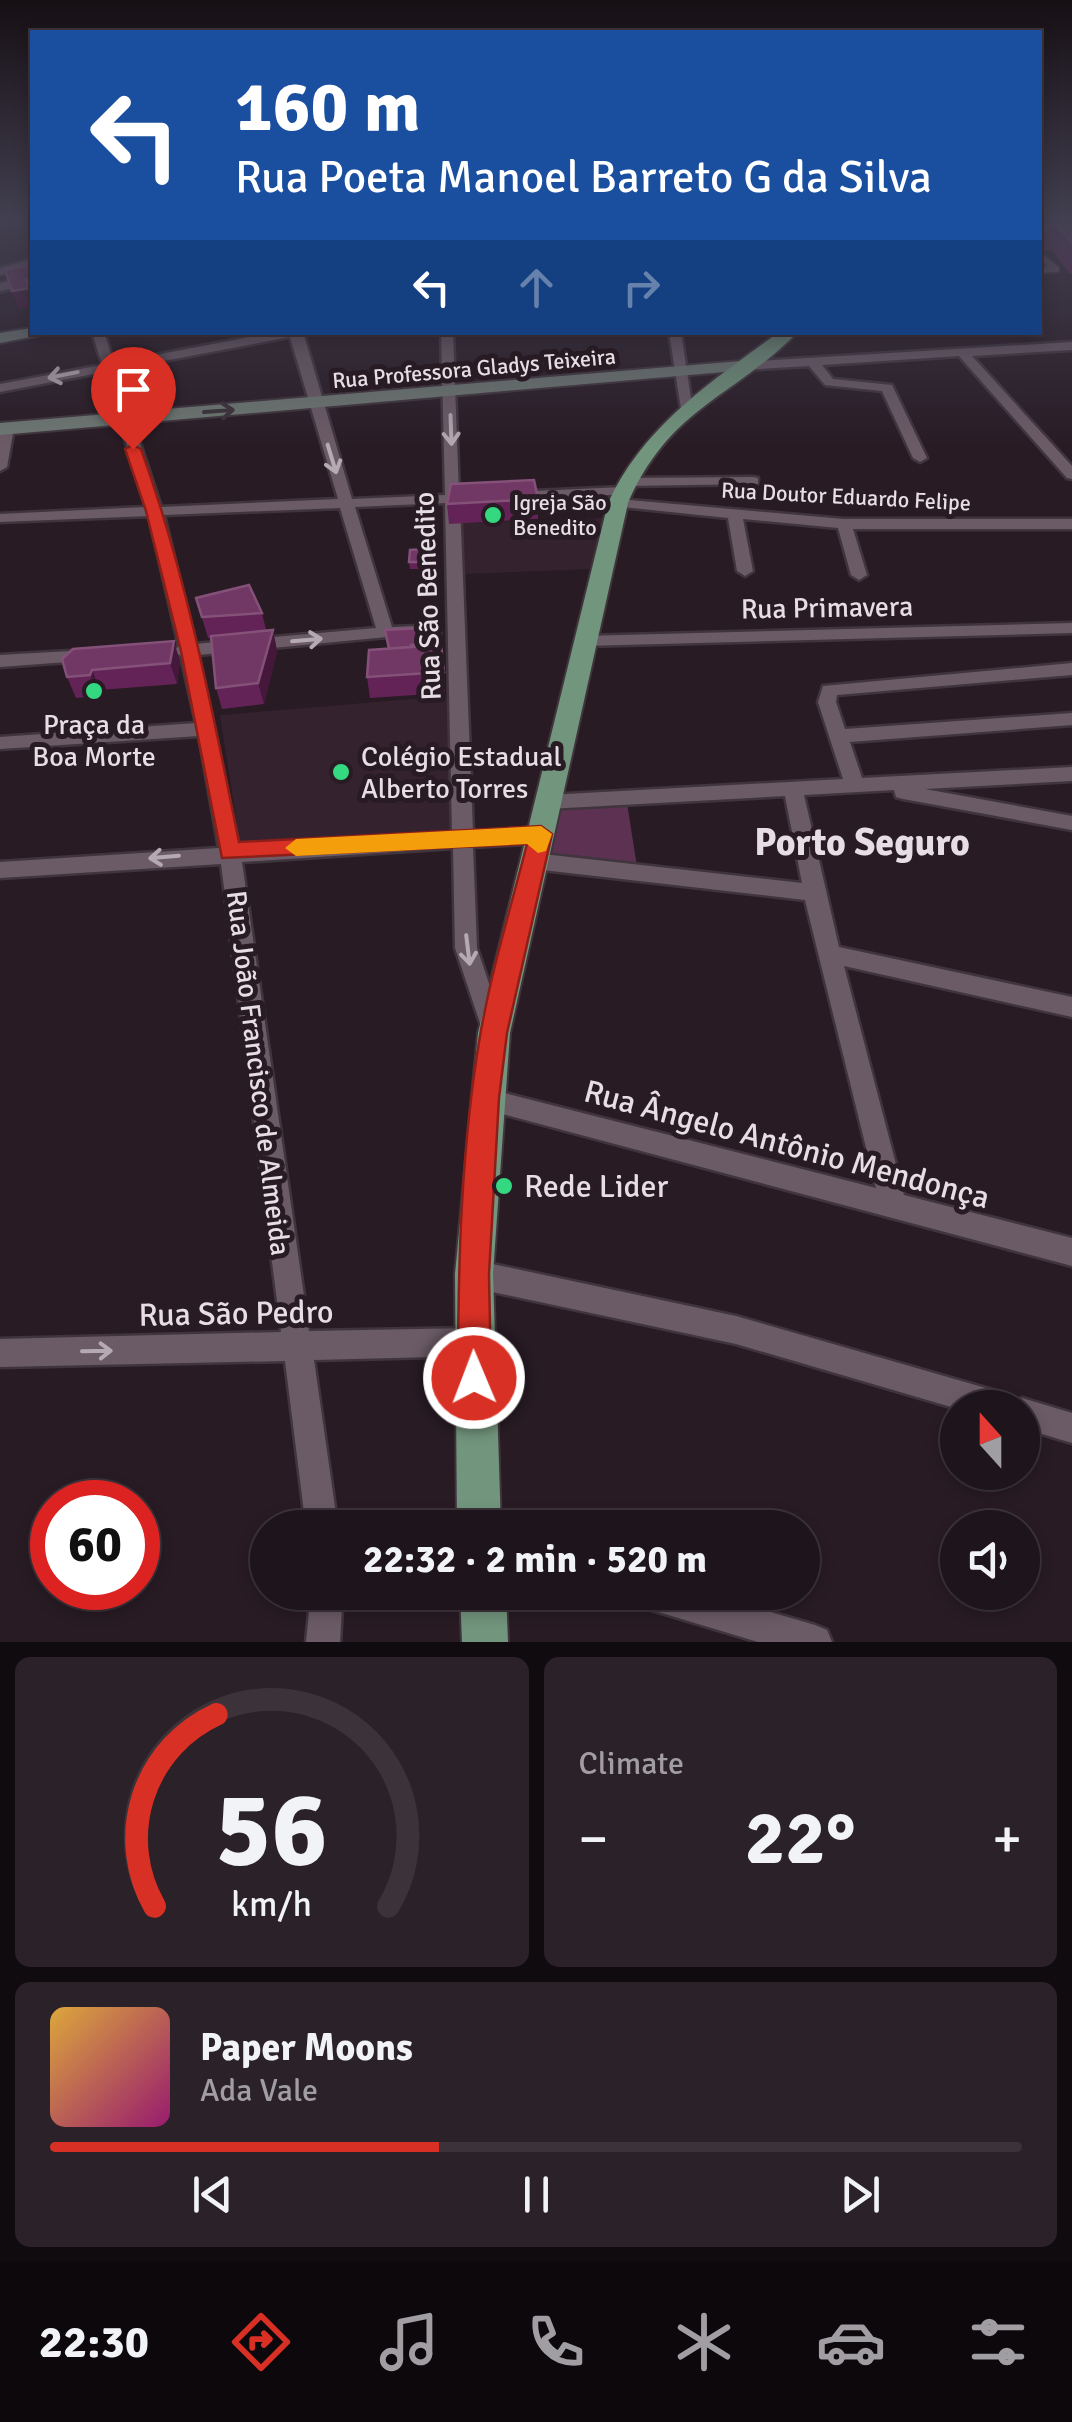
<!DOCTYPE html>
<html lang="en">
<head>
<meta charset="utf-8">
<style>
	body { margin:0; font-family:Signika,sans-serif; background:#2b2128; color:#f1f3f6; height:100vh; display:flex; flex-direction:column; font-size:38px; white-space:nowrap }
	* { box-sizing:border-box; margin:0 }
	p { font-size:32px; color:#a19ea3 }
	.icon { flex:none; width:55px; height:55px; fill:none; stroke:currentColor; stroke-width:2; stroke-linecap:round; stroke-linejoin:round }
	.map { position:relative; height:1642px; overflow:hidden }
	.panel { display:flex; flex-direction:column; gap:15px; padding:15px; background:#100b0f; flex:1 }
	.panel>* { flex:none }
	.guide { position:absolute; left:30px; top:30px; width:1012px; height:305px; border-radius:0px; box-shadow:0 5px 15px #0003,0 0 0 2px #3c333a; background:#1a4fa0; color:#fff; overflow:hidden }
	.needle { width:65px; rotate:339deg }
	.tools { position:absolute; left:940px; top:1390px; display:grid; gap:20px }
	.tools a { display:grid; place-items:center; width:100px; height:100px; border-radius:50%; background:#1e141b; box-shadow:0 5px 15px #0003,0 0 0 2px #3c333a; font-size:50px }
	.speed { position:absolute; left:30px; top:1480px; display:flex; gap:20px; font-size:50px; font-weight:700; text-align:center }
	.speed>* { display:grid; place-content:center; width:130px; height:130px; border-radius:50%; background:#1e141b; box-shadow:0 5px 15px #0003,0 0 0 2px #3c333a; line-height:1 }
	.speed .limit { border:15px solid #d22; background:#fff; color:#111 }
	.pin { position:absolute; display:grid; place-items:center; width:85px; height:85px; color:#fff; margin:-102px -42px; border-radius:50% 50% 50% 0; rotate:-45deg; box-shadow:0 0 10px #0007 }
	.pin .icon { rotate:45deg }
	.me { position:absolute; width:110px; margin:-55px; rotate:359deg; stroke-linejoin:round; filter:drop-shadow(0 0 8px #0008) }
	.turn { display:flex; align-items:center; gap:35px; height:210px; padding:0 40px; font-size:45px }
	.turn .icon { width:130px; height:130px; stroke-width:2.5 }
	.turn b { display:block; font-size:70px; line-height:85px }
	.lanes { display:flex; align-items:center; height:95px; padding:0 40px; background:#0003; justify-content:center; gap:50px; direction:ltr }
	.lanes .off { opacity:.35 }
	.big { font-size:75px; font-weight:800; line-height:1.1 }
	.panel .widget { flex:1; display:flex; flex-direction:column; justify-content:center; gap:15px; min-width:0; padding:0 35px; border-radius:15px; background:#2b2128 }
	.panel .dial { align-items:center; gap:0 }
	.dial svg { height:260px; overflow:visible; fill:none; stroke:#3c333a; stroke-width:7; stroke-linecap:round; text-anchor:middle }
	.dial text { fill:#f1f3f6; stroke:none }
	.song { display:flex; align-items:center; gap:30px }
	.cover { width:120px; height:120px; border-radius:15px; background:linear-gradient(135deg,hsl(40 70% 55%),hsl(320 70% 35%)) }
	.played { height:10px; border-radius:5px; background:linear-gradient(90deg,#d93025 40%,#3c333a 40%) }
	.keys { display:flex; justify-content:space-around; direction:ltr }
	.heat { display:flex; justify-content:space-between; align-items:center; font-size:55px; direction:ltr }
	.panel .tiles { flex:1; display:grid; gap:15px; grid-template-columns:1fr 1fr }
	.widget:last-child { grid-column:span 2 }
	.trip { position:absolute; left:250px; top:1510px; width:570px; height:100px; border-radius:50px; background:#1e141b; box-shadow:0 5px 15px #0003,0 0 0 2px #3c333a; font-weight:800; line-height:100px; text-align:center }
	.dock { display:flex; height:160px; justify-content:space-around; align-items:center; background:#0c080b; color:#a19ea3 }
	.dock .icon { width:70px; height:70px }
	.dock .selected { color:#d93025 }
	.dock b { font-size:45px; color:#f1f3f6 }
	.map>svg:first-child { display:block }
	.built { fill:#35222f }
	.green { fill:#5d3152 }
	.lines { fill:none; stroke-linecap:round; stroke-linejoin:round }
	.service-casing { stroke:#40353d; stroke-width:9 }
	.minor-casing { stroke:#40353d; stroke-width:5 }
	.tertiary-casing { stroke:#40353d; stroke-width:6 }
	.secondary-casing { stroke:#40353d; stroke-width:4 }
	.primary-casing { stroke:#40353d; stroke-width:4 }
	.service { stroke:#6b5b66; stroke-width:6 }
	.minor { fill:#6b5b66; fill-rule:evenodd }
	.tertiary { fill:#6b5b66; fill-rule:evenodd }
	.secondary { fill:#6e7872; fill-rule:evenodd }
	.primary { fill:#72957d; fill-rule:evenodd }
	.wall { fill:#632356 }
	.shaded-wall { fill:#45173b }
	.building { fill:#713765; stroke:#845179; stroke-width:2.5 }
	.oneway { stroke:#b5a9b2 }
	.oneway2 { stroke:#3a3238 }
	.route { fill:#d93025; stroke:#8d1f18; stroke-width:2.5 }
	.slow { fill:#f59e0b }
	.poi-dot { fill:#34d881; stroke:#281b24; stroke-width:4 }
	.labels { text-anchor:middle; stroke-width:10; stroke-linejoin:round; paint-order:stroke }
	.far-street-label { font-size:22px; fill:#e7dde4; stroke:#281b24 }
	.far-poi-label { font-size:22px; fill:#e7dde4; stroke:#281b24; text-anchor:start }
	.street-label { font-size:28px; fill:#e7dde4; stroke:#281b24 }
	.poi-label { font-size:28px; fill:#e7dde4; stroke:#281b24 }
	.near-street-label { font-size:32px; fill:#e7dde4; stroke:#281b24 }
	.near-poi-label { font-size:32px; fill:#e7dde4; stroke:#281b24; text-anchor:start }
	.district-label { font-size:38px; font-weight:bold; fill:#e7dde4; stroke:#281b24 }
</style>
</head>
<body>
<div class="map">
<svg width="1072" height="1642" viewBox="0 0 1072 1642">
	<rect width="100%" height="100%" fill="#281b24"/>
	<g class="built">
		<polygon points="605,518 592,569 462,574 462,523"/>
		<polygon points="448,696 456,830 240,845 220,715"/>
	</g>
	<polygon class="green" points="627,803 638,873 536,859 548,808"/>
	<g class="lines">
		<g class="service-casing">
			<g id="service">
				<polyline points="1040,256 1056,269"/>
				<polyline points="1040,270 1056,269"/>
			</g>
		</g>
		<g class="minor-casing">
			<g id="minor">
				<polygon points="32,259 32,265 0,275 0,268"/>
				<path d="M92 332H104L114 363 275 332H303L352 499 445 495 441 332H453L459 494 475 498 460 503 473 832 541 827 548 830 551 835 548 840 541 843 473 847 477 948 505 1031 501 1038 493 1041 485 1038 455 948 453 848 242 862 309 1331 473 1328 483 1332 487 1342 483 1352 473 1356 314 1360 338 1528H306L285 1361 0 1367V1339L281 1332 221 864 0 878V862L219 848 199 736 0 749V737L196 723 181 656 173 651 179 646 149 516 0 522V514L146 507 104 372 0 392V384L102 365ZM290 337 338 499 161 507 116 370ZM445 503 452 833 239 847 198 655 418 634V626L392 627 355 507ZM340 508 376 628 195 644 164 515Z"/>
				<polygon points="669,332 681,332 693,412 681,409"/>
				<polygon points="1072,342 1072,350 972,356 1072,466 1072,479 1067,478 959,356 822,365 833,379 892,385 927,458 920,462 913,458 882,391 825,385 809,366 741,370 735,366 741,362"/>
				<polygon points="7,424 14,428 7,467 0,471 0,429"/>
				<polygon points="753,477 758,478 758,484 627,486 620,482 627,478"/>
				<polygon points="623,487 628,488 628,494 512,500 505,496 512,492"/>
				<polygon points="618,499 844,519 1072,519 1072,529 853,529 867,575 859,580 851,575 838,528 743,519 753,571 745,576 737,571 728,518 613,506 613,500"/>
				<polygon points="1072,623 1072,633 584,646 575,641 584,636"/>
				<polygon points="88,650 94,652 97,656 94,660 0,667 0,655"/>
				<polygon points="1072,663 1072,675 837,695 836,702 845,729 1072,713 1072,725 850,742 862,778 1072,767 1072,781 925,789 1072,816 1072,830 903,799 896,797 894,790 804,795 839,947 1072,997 1072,1017 844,966 904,1195 1072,1238 1072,1266 476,1107 473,1099 476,1091 485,1088 876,1188 805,900 534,869 527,867 524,861 527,855 534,853 802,883 785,796 548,809 538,802 548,795 843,779 818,702 823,686"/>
				<polygon points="474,1260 736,1316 1003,1393 1015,1401 1022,1398 1072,1413 1072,1443 1022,1428 1022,1408 958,1409 736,1344 474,1288 464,1284 460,1274 464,1264"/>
				<polygon points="311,1592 343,1592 340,1642 306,1642"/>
				<polygon points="629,1592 703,1592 815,1625 827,1630 832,1642 758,1642 645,1608 633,1604"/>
			</g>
		</g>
		<g class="tertiary-casing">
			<polygon id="tertiary" points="32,275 32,283 0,291 0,283"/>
		</g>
		<g class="secondary-casing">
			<g id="secondary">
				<polygon points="32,328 32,332 43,332 41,335 0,343 0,333"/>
				<polygon points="741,361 747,362 747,370 0,435 0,423"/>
			</g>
		</g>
		<g class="primary-casing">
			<g id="primary">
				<path d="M779 332H798C733 398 670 407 628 503L510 1033 493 1274 501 1528H457L455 1274 478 1033 608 503C644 425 711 382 779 332Z"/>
				<polygon points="460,1592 506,1592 508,1642 462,1642"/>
			</g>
		</g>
		<use href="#service" class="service"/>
		<use href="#minor" class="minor"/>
		<use href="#tertiary" class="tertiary"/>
		<use href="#secondary" class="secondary"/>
		<use href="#primary" class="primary"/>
	</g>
	<g class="wall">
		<polygon points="24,218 32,218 32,229 26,224"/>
		<polygon points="1040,218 1072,218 1072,274 1070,274 1052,250 1040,250"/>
		<polygon points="538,499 538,519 449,524 447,504"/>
		<polygon points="423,556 422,569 410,569 409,562"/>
		<polygon points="196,598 262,613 266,630 273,630 277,651 264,704 222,709 216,688 212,638 208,638"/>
		<polygon points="441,627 445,693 370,698 367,677 388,649 385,630"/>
		<polygon points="62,659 180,662 177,684 100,690 99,696 76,698 67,677"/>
	</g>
	<g class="shaded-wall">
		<polygon points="26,280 32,280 32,307 18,309 12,291"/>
		<polygon points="273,630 277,651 264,704 258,683"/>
		<polygon points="174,641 180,662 177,684 170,663"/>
		<polygon points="92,670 100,690 99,696 90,675"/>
	</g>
	<g class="building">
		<polygon points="1040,218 1072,218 1072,243 1059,227 1040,227"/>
		<polygon points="32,265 32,280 26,280 30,288 12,291 5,270"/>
		<polygon points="534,480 538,499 447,504 451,484"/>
		<polygon points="423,549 422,562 409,562 410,550"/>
		<polygon points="249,585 262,613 202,617 196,598"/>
		<polygon points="441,627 441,643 411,645 411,647 389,649 385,630"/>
		<polygon points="273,630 258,683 216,688 211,636"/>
		<polygon points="174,641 170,663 92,670 90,675 67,677 62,659 73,649"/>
		<polygon points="441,645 444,672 367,677 369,650"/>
	</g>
	<defs><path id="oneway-shaft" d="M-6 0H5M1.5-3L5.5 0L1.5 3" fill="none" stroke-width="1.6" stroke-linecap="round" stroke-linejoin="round" transform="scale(2.5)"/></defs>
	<g class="oneway">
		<use href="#oneway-shaft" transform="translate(63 375) rotate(169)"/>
		<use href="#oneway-shaft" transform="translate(451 430) rotate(88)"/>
		<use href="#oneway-shaft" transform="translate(332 459) rotate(73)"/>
		<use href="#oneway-shaft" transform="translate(307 640) rotate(-5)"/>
		<use href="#oneway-shaft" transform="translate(164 857) rotate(175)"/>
		<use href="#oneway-shaft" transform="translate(468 950) rotate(83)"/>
		<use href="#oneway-shaft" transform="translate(97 1351) rotate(-1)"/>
	</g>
	<use class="oneway2" href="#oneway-shaft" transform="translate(219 411) rotate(-4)"/>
	<linearGradient id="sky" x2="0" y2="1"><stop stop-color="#160f14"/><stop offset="0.49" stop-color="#423f50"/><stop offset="1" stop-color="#423f50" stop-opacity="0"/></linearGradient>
	<rect width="1072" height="448" fill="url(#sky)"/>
	<path class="route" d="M133 445 141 449C187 577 212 709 239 842L541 826 552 834 507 1033 499 1098 489 1274 491 1378 486 1390 474 1394 463 1390 458 1378C458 1264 461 1148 480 1036 491 972 511 907 527 844L222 858 181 651 146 511 125 449Z"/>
	<polygon class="slow" points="541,826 552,834 546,851 538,853 527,844 296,856 285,848 296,839"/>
	<g class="poi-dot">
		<circle cx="493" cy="515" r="10"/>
		<circle cx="94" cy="691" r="10"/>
		<circle cx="341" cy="772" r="10"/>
		<circle cx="504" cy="1186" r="10"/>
	</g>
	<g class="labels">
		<g class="far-street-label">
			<text transform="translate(474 368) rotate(-5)" y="8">Rua Professora Gladys Teixeira</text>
			<text transform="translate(846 496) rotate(3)" y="8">Rua Doutor Eduardo Felipe</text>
		</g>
		<g class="far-poi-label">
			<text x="513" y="510">Igreja São<tspan x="513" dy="25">Benedito</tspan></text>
		</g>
		<g class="street-label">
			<text transform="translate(427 596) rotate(-92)" y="10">Rua São Benedito</text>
			<text transform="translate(827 607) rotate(-1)" y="10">Rua Primavera</text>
			<text transform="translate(259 1073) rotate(83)" y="10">Rua João Francisco de Almeida</text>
		</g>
		<g class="poi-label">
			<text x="94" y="734">Praça da<tspan x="94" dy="32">Boa Morte</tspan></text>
			<text x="361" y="766" text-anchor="start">Colégio Estadual<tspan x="361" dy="32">Alberto Torres</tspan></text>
		</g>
		<g class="near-street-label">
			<text transform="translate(787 1144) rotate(15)" y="11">Rua Ângelo Antônio Mendonça</text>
			<text transform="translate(236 1313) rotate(-1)" y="11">Rua São Pedro</text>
		</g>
		<g class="near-poi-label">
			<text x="524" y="1197">Rede Lider</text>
		</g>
		<g class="district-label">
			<text x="862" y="855">Porto Seguro</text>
		</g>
	</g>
</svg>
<div class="tools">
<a><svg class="needle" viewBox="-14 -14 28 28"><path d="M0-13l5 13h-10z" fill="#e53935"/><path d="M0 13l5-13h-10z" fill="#a19ea3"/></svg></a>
<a><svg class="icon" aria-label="sound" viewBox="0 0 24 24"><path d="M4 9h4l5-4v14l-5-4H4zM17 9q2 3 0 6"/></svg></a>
</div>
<div class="speed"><div class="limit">60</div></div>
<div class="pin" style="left:133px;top:449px;background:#d93025"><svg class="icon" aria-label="arrive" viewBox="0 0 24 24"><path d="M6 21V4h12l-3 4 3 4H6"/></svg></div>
<svg class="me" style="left:474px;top:1378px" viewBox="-20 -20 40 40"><circle r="17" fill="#d93025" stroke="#fff" stroke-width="3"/><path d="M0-11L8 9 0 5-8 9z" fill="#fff"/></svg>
<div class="trip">22:32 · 2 min · 520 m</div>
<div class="guide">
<div class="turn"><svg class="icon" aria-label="left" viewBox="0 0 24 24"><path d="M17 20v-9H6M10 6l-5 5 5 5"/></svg><div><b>160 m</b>Rua Poeta Manoel Barreto G da Silva</div></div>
<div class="lanes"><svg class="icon" aria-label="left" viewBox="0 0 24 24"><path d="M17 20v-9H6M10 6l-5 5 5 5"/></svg><svg class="icon off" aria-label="ahead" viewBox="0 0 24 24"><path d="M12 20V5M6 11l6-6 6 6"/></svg><svg class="icon off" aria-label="right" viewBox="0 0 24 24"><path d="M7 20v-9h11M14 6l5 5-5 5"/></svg></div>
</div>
</div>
<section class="panel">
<div class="tiles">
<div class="widget dial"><svg viewBox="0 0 100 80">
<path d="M14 69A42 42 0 1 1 86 69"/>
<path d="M14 69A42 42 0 0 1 33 10" stroke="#d93025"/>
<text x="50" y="56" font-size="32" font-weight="700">56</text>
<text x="50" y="72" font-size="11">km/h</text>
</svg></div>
<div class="widget"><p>Climate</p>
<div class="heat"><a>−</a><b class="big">22°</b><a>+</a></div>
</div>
<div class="widget">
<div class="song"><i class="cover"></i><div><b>Paper Moons</b><p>Ada Vale</p></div></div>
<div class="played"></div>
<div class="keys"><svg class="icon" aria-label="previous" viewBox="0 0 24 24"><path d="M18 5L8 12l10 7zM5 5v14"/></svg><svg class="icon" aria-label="pause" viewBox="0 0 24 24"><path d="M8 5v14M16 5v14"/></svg><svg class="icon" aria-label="next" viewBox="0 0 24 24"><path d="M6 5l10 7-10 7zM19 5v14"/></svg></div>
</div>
</div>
</section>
<nav class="dock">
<b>22:30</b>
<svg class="icon selected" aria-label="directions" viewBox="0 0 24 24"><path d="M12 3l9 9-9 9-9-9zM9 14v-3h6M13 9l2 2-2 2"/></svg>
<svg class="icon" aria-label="music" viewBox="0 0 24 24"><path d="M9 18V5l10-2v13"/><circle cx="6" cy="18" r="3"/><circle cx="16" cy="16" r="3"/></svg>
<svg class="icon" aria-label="phone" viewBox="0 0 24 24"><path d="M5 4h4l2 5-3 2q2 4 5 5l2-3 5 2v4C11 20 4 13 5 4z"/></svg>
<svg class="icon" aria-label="climate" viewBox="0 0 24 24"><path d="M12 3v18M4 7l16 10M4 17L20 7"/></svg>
<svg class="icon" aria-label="car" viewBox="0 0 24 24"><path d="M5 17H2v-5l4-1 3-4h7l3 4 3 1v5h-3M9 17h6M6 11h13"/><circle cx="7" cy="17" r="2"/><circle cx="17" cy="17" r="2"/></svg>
<svg class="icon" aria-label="filters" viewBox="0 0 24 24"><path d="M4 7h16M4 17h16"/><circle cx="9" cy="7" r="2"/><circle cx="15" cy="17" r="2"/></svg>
</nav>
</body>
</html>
